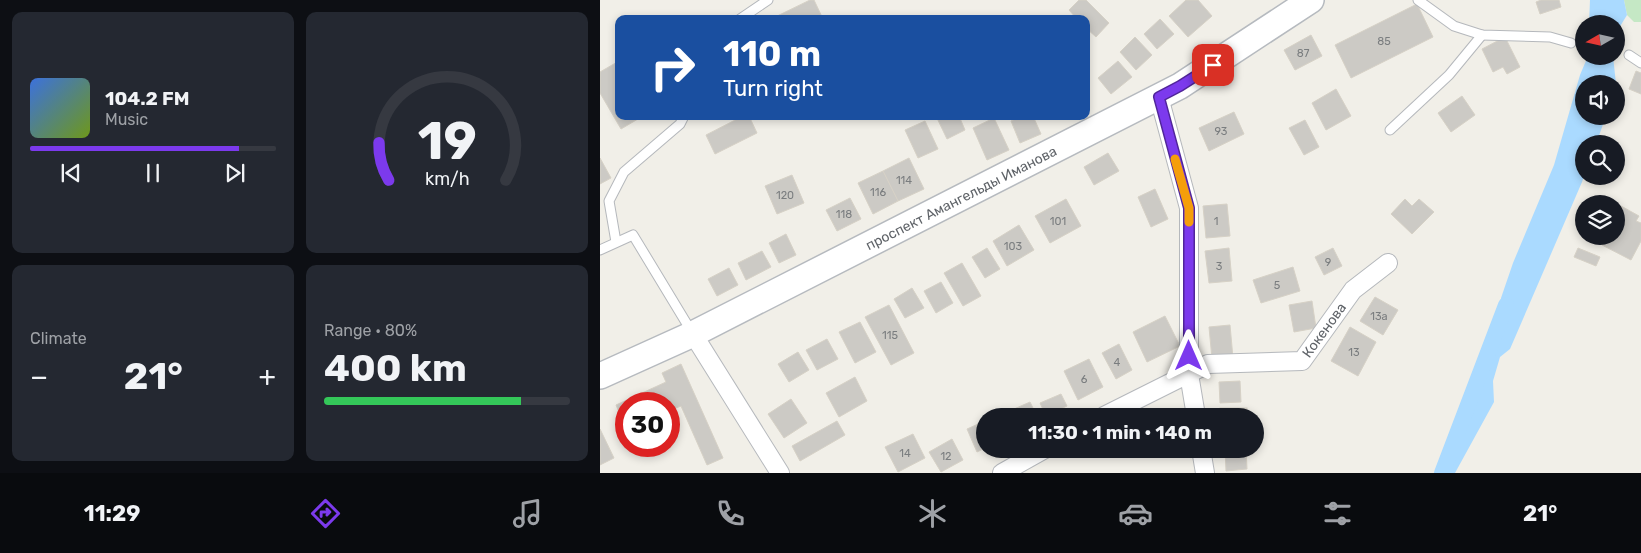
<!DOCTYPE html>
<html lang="en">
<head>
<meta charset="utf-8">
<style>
	body { margin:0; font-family:Rubik,sans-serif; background:#242831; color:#f1f3f6; height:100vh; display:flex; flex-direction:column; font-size:19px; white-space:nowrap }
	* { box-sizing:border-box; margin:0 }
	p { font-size:16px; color:#9ea1a6 }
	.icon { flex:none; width:28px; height:28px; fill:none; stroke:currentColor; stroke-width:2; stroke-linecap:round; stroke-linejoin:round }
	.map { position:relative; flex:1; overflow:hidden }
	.details { display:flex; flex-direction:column; gap:12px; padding:12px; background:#0d0f14; width:600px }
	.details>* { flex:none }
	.hud { position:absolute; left:15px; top:15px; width:475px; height:105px; border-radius:10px; box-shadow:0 2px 8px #0003; background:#1a4fa0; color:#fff; overflow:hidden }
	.needle { width:32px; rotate:261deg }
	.tools { position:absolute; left:975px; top:15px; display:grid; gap:10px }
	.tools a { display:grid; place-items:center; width:50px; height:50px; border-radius:50%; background:#171b24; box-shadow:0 2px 8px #0003; font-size:25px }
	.speed { position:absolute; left:15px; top:392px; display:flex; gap:10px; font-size:25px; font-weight:700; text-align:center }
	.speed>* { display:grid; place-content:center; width:65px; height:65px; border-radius:50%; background:#171b24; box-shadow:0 2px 8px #0003; line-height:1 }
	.speed .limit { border:8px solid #d22; background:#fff; color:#111 }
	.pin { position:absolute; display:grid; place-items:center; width:42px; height:42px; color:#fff; margin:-21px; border-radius:10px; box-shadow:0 2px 8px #0006 }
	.me { position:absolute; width:55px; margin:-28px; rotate:0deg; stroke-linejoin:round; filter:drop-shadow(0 0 4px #0008) }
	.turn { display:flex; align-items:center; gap:18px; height:105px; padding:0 25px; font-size:22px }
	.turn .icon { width:65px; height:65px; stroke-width:2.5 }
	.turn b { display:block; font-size:35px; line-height:42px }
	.big { font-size:38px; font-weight:700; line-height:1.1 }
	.details .widget { flex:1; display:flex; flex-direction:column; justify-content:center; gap:8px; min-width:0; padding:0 18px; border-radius:10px; background:#242831 }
	.details .dial { align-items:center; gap:0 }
	.dial svg { height:130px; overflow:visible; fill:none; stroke:#363941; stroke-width:7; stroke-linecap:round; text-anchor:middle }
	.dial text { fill:#f1f3f6; stroke:none }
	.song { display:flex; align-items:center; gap:15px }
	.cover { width:60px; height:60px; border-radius:8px; background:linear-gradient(135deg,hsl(220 70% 55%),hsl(80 70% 35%)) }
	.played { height:5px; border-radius:2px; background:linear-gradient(90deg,#7c3aed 85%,#363941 85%) }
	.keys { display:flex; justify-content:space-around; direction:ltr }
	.heat { display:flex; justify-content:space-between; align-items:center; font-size:28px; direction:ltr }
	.charge { height:8px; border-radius:4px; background:linear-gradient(90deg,#34c759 80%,#363941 0) }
	.details .tiles { flex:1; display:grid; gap:12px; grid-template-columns:repeat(2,1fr) }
	.trip { position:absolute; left:376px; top:408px; width:288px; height:50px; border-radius:25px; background:#171b24; box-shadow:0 2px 8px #0003; font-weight:700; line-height:50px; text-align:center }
	.dock { display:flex; height:80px; justify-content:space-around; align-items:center; background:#090b0e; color:#9ea1a6 }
	.dock .icon { width:35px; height:35px }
	.dock .on { color:#7c3aed }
	.dock b { font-size:22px; color:#f1f3f6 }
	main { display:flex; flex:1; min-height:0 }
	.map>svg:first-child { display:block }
	.green { fill:#c5e8c5 }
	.water { fill:#aadaff }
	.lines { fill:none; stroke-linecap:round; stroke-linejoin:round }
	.canal { stroke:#aadaff; stroke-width:16 }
	.building { fill:#cccac5; stroke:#d6d1c6 }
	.service-casing { stroke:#b5b8bc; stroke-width:11 }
	.minor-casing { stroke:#b5b8bc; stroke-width:20 }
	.secondary-casing { stroke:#b6babf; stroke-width:28 }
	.service { stroke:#fff; stroke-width:9 }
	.minor { stroke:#fff; stroke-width:18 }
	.secondary { stroke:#fff; stroke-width:25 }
	.route-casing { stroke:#51269a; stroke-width:12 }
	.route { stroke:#7c3aed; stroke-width:9 }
	.slow { stroke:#f59e0b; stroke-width:9 }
	.labels { text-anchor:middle; stroke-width:4; stroke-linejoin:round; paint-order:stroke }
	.number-label { font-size:11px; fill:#7a7d7f }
	.street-label { font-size:14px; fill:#5f6368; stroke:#fff }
</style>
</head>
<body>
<main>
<section class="details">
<div class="tiles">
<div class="widget">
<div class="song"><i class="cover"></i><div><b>104.2 FM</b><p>Music</p></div></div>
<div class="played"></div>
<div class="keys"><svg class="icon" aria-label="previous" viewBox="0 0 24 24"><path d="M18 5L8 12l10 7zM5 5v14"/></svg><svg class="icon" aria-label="pause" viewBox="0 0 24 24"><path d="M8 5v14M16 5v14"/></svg><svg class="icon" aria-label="next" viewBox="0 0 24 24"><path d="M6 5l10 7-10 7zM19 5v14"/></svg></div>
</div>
<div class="widget dial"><svg viewBox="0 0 100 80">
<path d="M14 69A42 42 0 1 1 86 69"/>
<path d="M14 69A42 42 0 0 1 8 46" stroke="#7c3aed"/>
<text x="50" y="56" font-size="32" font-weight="700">19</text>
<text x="50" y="72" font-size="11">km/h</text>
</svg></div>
<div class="widget"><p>Climate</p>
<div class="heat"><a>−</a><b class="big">21°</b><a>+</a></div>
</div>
<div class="widget"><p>Range · 80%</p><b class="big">400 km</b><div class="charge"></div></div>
</div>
</section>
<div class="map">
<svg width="1041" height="473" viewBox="0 0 1041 473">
	<rect width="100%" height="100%" fill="#f1efe8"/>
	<polygon class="green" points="1024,0 1041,0 1041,22 1034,22 1027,15"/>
	<g class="water">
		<polygon points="990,0 1024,0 1027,15 1016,33 1016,24 989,24"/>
		<polygon points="988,56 1013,56 1016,84 984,84 984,116 1006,116 996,144 984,144 984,176 982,182 910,349 900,357 893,381 894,402 855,473 836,473 868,417 882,385 898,333 901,298 913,263 954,165 980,75"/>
	</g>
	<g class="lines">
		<polyline class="canal" points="842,473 906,305"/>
	</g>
	<g class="building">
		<polygon points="210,0 214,0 223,19 171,19"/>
		<polygon points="479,0 486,0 509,23 496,37 486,28 486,19 477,19 469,10"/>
		<polygon points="586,0 598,0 612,16 588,37 569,16"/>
		<polygon points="941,0 959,0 961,7 940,14 936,2"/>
		<polygon points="817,4 833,37 751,78 735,45"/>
		<polygon points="560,19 574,34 557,49 544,34"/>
		<polygon points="711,35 722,56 695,70 684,50"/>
		<polygon points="535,37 552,55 536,70 520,52"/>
		<polygon points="905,37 920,67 907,74 903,67 893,72 882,49"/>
		<polygon points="19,61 19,116 43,116 21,129 0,93 0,72"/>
		<polygon points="518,61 532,77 511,94 498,78"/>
		<polygon points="1036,71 1041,73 1041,94 1029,89"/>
		<polygon points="736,89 751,116 726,130 712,103"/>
		<polygon points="862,96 875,115 851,132 838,113"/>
		<polygon points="634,112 644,134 609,151 599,128"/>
		<polygon points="143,116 149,116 157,133 115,154 106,135"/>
		<polygon points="336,116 359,116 365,130 347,139"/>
		<polygon points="422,116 433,116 441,134 420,143 411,121"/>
		<polygon points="394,118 409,150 387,160 373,128"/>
		<polygon points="705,120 719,147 704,155 689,128"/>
		<polygon points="325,121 338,149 318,158 305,130"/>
		<polygon points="508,153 519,171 494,185 484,167"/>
		<polygon points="0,158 11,178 0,184"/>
		<polygon points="309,158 324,189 298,201 283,171"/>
		<polygon points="283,171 298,201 273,214 258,183"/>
		<polygon points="192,175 204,203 177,214 165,186"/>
		<polygon points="555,189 568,219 551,227 538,197"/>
		<polygon points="250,198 261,219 237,231 226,210"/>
		<polygon points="466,199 481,226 450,243 435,216"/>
		<polygon points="805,199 812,206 819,199 834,212 812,234 791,214"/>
		<polygon points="627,204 630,236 606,238 603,206"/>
		<polygon points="1021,206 1039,216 1036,221 1041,223 1041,241 1031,260 1002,245 1006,236 1016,236 1016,216"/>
		<polygon points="419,225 434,250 407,266 393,241"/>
		<polygon points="186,234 196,255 179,263 169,243"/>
		<polygon points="387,248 400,269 385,278 372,257"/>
		<polygon points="629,248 632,281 609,283 605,251"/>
		<polygon points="733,248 742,266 724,275 715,257"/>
		<polygon points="978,248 1000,257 996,266 974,257"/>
		<polygon points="162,251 171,267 146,280 138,263"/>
		<polygon points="362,263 381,296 363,306 344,273"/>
		<polygon points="693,267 700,291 661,303 653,280"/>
		<polygon points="129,268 138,285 117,296 108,279"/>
		<polygon points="341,282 353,303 336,313 324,291"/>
		<polygon points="312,288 324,308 305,318 294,299"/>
		<polygon points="775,297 798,310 783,335 760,321"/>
		<polygon points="712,301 716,328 694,332 689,305"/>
		<polygon points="289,305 314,353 291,365 265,317"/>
		<polygon points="565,316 580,346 547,362 533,332"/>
		<polygon points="260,322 276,352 255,363 239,332"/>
		<polygon points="630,325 633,358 612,359 609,327"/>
		<polygon points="750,327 776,342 758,376 731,361"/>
		<polygon points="227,339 238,359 217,370 206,350"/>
		<polygon points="519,344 532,370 516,379 502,353"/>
		<polygon points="198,352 209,370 189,382 178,364"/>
		<polygon points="489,359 503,387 478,400 464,371"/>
		<polygon points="81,364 123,458 107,465 81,406 69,411 69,404 26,404 26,429 16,405 66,382 62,373"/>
		<polygon points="255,377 267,401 239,417 226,393"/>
		<polygon points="640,381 641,402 620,403 619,382"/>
		<polygon points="461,394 467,406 446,416 440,403"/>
		<polygon points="191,399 207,423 184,438 168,414"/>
		<polygon points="430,402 437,416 406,416 405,413"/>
		<rect x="620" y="408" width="27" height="8"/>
		<polygon points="237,421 245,435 200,461 192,446"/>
		<polygon points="385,421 385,448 377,452 367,429"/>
		<polygon points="0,429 14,458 0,465"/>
		<polygon points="313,434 325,458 298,472 285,447"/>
		<polygon points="352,439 363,460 341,472 329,452"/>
		<polygon points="625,449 646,449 647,469 626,471"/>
	</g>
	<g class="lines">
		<g class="service-casing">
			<g id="service">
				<polyline points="818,0 854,26 882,35 950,37 971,43"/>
				<polyline points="140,19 168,0"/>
				<polyline points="1029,55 1041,63"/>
				<polyline points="790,130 849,75 882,35"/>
				<polyline points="16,242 9,201 24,172 80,124 84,116"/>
				<polyline points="0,250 33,235 93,334"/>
			</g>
		</g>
		<g class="minor-casing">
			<g id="minor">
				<polyline points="559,97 589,208 589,374 596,416"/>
				<polyline points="93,334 180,473"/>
				<polyline points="504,416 608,364 702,361 753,290 788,263"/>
				<polyline points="601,449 605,473"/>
				<polyline points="402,473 445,449"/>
			</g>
		</g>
		<g class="secondary-casing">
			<polyline id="secondary" points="0,376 93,334 580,86 711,0"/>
		</g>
		<use href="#service" class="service"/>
		<use href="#minor" class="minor"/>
		<use href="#secondary" class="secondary"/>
	</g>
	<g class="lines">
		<g class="route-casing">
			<polyline id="route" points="589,356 589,208 559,97 580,86 613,65"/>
		</g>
		<use href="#route" class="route"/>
		<polyline class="slow" points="575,159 589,208 589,222"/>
	</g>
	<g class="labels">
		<g class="number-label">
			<text x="784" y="45">85</text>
			<text x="703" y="57">87</text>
			<text x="621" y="135">93</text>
			<text x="304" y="184">114</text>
			<text x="278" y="196">116</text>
			<text x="185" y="199">120</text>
			<text x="244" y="218">118</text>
			<text x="458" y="225">101</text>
			<text x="616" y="225">1</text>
			<text x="413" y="250">103</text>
			<text x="728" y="266">9</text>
			<text x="619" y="270">3</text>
			<text x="677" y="289">5</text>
			<text x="779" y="320">13а</text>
			<text x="290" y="339">115</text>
			<text x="754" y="356">13</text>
			<text x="517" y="366">4</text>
			<text x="484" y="383">6</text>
			<text x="305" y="457">14</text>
			<text x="346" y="460">12</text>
		</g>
		<g class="street-label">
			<text transform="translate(361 198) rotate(-27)" y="5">проспект Амангельды Иманова</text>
			<text transform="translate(724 330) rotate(-54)" y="5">Кокенова</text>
		</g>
	</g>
</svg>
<div class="tools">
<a><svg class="needle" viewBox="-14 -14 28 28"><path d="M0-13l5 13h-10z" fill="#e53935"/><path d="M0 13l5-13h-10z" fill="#9ea1a6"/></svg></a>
<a><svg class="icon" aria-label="sound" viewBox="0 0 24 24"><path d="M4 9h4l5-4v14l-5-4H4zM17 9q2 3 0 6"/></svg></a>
<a><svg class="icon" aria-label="search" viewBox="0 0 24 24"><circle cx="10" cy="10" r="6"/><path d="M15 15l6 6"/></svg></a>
<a><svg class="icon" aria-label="layers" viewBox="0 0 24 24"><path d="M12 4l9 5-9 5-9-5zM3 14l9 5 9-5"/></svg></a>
</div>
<div class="speed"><div class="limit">30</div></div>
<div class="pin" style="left:613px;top:65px;background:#d93025"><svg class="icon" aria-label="arrive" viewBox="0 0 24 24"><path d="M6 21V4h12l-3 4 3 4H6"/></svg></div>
<svg class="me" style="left:589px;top:356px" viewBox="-20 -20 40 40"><path d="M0-17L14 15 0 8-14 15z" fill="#7c3aed" stroke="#fff" stroke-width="4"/></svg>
<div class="trip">11:30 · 1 min · 140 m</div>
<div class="hud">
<div class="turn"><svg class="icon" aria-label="right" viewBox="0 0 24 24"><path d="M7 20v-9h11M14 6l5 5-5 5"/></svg><div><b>110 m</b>Turn right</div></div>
</div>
</div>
</main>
<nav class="dock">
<b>11:29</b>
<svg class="icon on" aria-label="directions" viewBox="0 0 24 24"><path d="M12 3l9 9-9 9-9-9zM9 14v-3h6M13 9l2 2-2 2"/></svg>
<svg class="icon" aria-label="music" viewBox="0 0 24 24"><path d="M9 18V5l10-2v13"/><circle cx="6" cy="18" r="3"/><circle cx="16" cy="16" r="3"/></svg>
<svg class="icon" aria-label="phone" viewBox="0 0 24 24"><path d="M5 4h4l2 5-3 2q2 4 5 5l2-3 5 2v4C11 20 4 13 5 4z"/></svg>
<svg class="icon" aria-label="climate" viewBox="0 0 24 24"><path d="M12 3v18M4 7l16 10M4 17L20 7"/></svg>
<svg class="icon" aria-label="car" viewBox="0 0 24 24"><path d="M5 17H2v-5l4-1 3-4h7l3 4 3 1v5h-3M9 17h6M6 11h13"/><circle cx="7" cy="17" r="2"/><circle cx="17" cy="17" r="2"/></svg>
<svg class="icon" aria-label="filters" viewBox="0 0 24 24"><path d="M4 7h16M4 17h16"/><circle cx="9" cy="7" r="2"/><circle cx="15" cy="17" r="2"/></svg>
<b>21°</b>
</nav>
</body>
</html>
